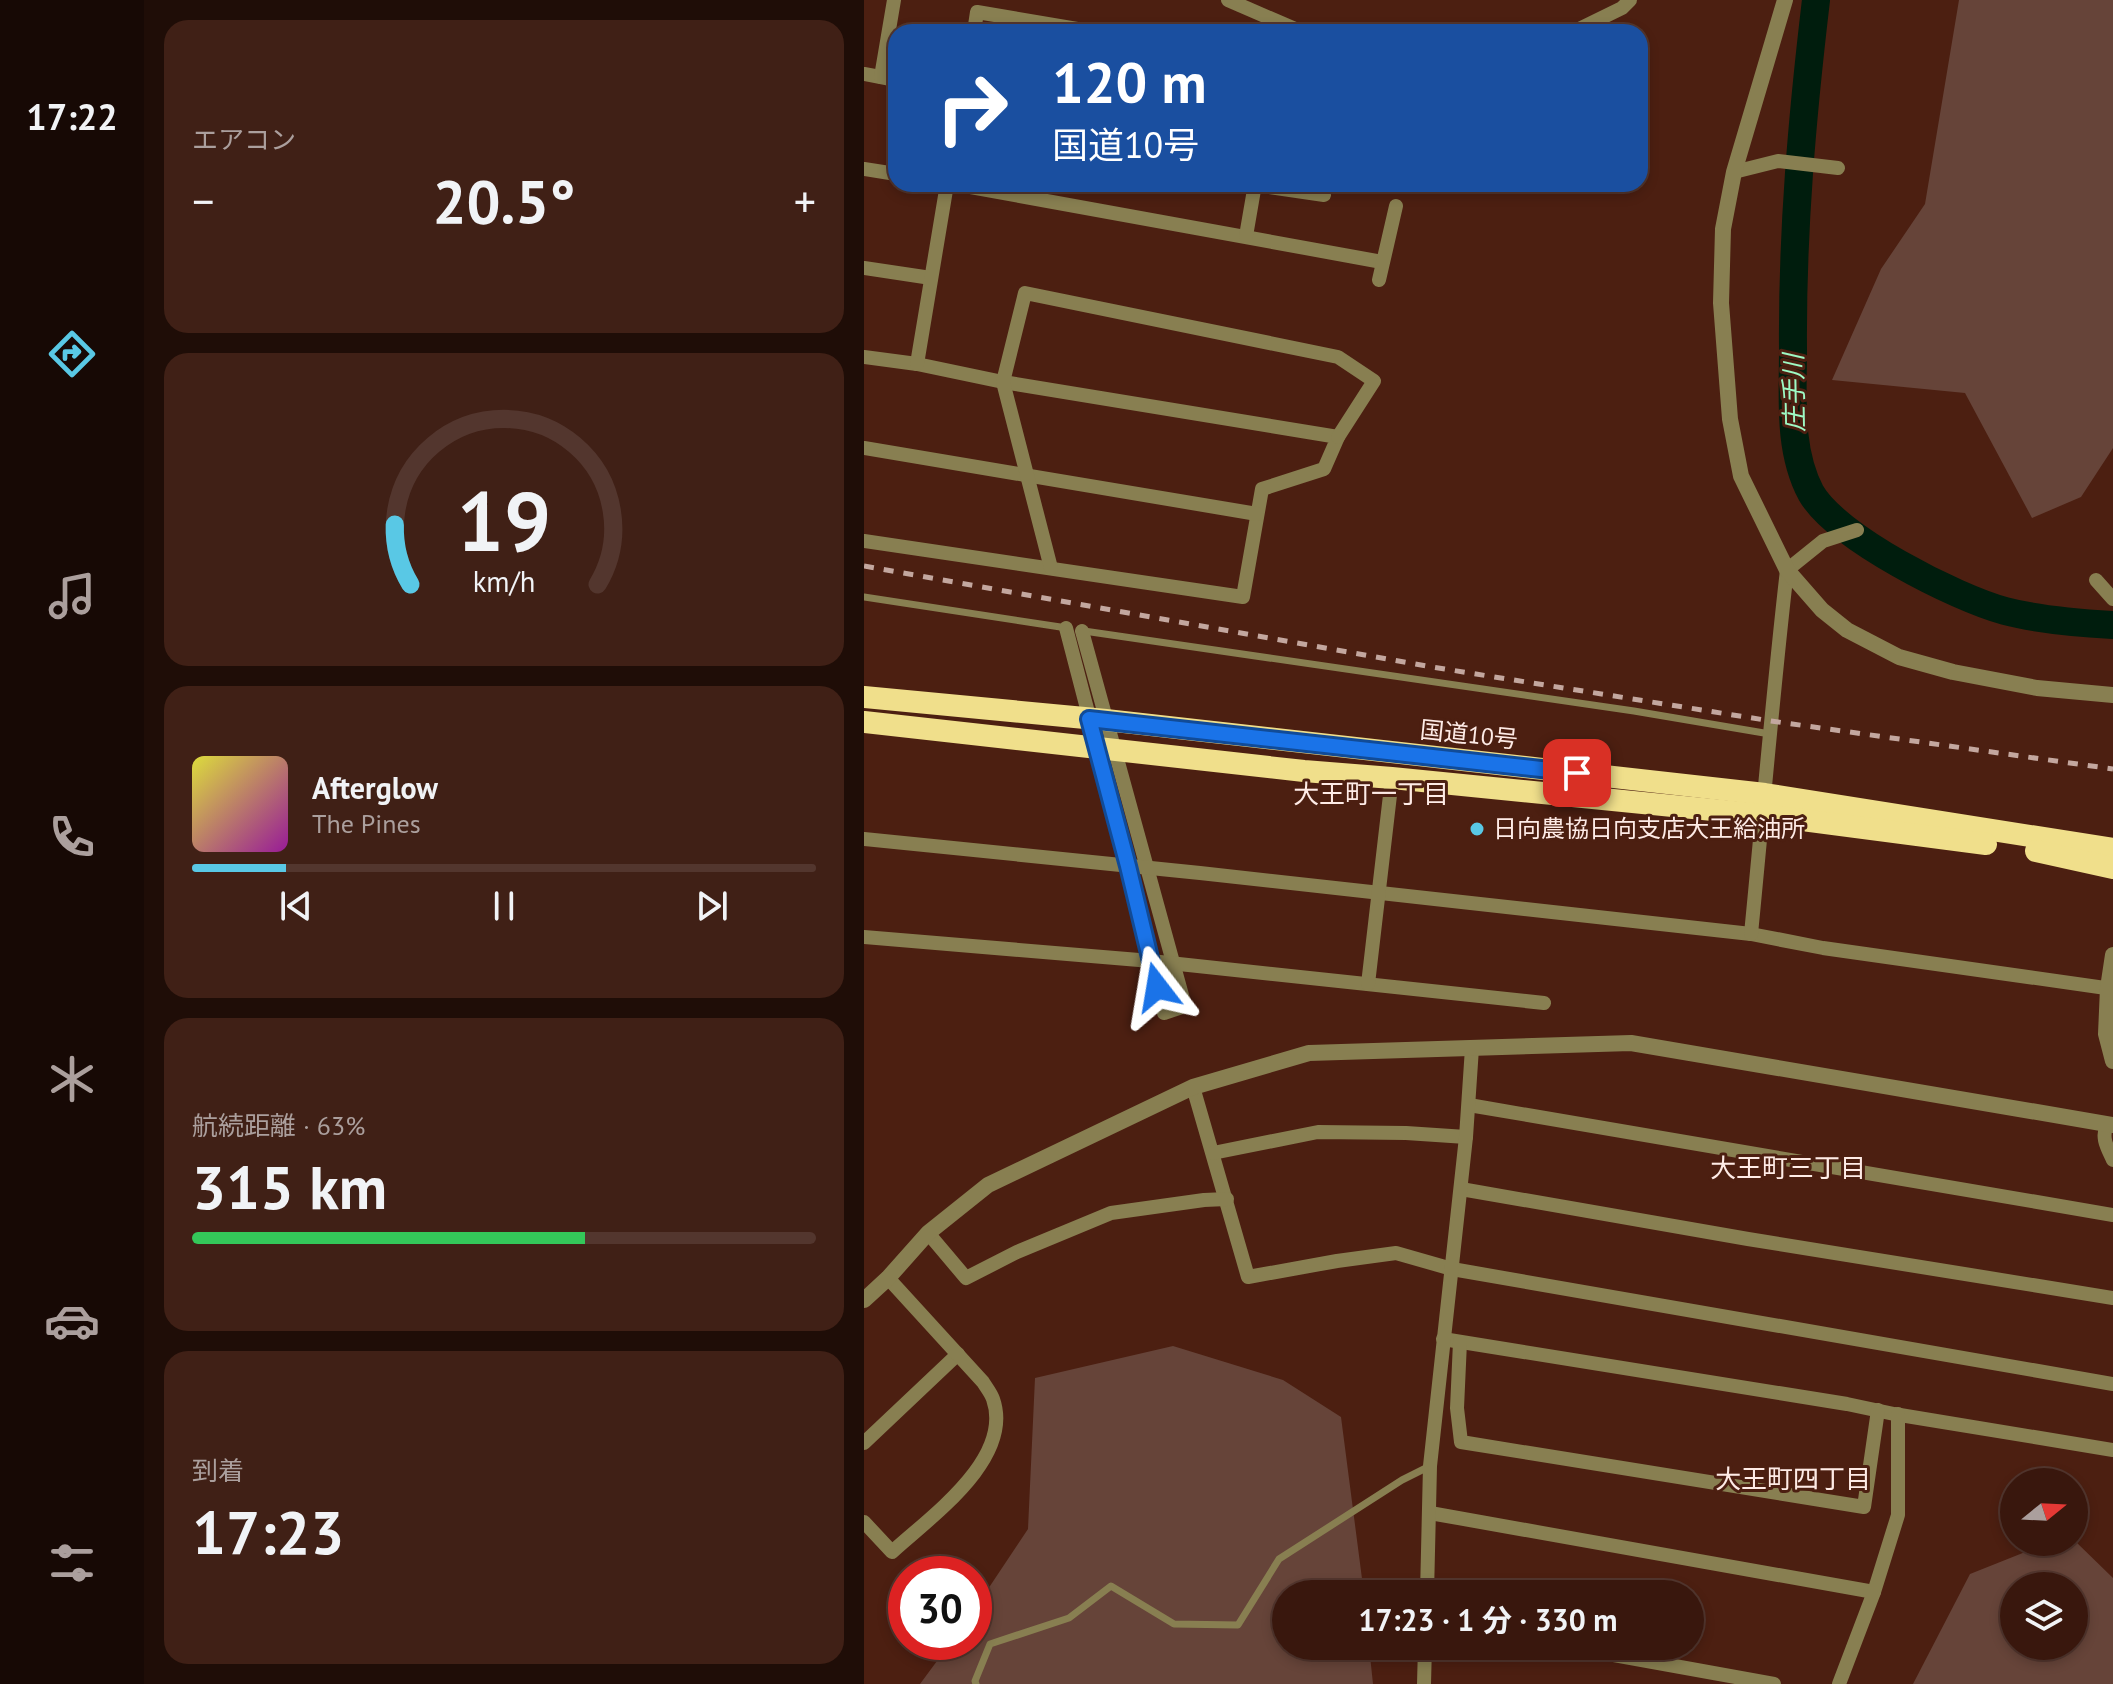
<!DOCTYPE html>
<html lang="ja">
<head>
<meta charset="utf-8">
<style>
	body { margin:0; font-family:"PT Sans","Noto Sans JP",sans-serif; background:#402016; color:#f1f3f6; height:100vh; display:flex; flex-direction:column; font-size:30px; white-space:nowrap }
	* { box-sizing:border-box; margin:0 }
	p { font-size:26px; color:#ab9f9d }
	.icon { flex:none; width:44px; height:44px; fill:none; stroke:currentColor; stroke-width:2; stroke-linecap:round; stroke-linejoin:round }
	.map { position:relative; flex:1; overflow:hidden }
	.panel { display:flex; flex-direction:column; gap:20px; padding:20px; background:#1f0d07; width:720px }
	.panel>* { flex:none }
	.hud { position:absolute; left:24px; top:24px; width:760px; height:168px; border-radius:24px; box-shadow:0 4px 12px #0003,0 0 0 2px #53362e; background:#1a4fa0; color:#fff; overflow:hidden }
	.needle { width:52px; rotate:72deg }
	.buttons { position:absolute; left:1136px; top:1468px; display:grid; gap:16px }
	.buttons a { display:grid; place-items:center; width:88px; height:88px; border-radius:50%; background:#39170d; box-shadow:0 4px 12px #0003,0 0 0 2px #53362e; font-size:40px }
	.speed { position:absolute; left:24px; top:1556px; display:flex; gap:16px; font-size:40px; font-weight:700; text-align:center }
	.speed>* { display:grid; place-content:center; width:104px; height:104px; border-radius:50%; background:#39170d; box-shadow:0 4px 12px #0003,0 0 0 2px #53362e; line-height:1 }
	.speed .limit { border:12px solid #d22; background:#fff; color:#111 }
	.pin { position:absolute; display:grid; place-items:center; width:68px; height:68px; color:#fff; margin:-34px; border-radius:16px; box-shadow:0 4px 12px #0006 }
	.me { position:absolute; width:88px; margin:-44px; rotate:346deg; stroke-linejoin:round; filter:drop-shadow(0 0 6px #0008) }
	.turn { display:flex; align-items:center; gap:28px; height:168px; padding:0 32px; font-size:36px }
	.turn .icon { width:104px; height:104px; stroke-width:2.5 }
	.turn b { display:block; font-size:56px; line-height:68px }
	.big { font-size:60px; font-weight:700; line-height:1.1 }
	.panel .widget { flex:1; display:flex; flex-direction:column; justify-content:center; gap:12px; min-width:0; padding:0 28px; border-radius:24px; background:#402016 }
	.panel .dial { align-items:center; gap:0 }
	.dial svg { height:208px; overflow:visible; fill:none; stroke:#53362e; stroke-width:7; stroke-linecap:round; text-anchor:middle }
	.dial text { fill:#f1f3f6; stroke:none }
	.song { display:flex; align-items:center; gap:24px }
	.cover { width:96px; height:96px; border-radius:12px; background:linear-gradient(135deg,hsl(60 70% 55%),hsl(300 70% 35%)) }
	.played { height:8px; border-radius:4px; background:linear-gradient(90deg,#59c8e5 15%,#53362e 15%) }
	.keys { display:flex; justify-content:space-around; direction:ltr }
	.heat { display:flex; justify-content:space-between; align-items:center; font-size:44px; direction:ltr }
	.charge { height:12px; border-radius:6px; background:linear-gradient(90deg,#34c759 63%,#53362e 0) }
	.trip { position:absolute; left:408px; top:1580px; width:432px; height:80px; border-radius:40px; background:#39170d; box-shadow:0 4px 12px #0003,0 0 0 2px #53362e; font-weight:700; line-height:80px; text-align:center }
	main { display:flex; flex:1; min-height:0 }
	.menu { display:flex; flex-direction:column; width:144px; justify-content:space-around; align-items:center; background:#170905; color:#ab9f9d }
	.menu .icon { width:56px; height:56px }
	.menu .on { color:#59c8e5 }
	.menu b { font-size:36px; color:#f1f3f6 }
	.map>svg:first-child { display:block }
	.green { fill:#664439; fill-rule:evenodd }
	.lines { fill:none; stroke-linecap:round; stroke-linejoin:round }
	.river { stroke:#001d0d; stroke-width:28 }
	.service { stroke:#887f51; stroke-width:7 }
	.minor { stroke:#887f51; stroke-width:14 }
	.tertiary { stroke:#887f51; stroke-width:16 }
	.trunk { stroke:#f0df8b; stroke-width:22 }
	.rail { stroke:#c3a79f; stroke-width:5; stroke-dasharray:10 10; stroke-linecap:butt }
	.route-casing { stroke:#114b97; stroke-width:20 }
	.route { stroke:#1a73e8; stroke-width:14 }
	.poi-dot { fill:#59c8e5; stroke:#4c1f11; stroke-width:3 }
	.labels { text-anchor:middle; stroke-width:6; stroke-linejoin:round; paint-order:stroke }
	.street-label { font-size:24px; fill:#feebe6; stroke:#4c1f11 }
	.poi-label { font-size:24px; fill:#feebe6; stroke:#4c1f11; text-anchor:start }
	.water-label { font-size:26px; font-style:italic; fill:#9efac5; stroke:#4c1f11 }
	.neighbourhood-label { font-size:26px; fill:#feebe6; stroke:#4c1f11 }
</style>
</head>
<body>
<main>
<nav class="menu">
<b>17:22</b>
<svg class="icon on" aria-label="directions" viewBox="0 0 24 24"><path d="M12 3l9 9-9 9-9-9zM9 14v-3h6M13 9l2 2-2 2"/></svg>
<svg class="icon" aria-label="music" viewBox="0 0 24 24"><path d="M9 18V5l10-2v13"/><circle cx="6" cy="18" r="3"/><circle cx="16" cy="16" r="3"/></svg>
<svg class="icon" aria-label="phone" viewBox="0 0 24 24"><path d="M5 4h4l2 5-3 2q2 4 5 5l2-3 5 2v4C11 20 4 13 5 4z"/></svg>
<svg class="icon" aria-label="climate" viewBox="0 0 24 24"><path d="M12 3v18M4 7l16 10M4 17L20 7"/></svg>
<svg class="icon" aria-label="car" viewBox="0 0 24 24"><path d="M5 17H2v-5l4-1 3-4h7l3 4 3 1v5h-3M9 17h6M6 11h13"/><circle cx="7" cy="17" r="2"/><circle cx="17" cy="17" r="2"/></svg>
<svg class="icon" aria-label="filters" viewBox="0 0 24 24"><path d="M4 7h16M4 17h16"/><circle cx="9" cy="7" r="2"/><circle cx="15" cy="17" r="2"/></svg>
</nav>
<section class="panel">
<div class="widget"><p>エアコン</p>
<div class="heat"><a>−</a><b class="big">20.5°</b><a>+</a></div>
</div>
<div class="widget dial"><svg viewBox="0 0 100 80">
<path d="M14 69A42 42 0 1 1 86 69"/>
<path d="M14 69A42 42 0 0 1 8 46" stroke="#59c8e5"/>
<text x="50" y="56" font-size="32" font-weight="700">19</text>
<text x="50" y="72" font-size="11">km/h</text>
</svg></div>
<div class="widget">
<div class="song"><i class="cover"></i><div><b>Afterglow</b><p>The Pines</p></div></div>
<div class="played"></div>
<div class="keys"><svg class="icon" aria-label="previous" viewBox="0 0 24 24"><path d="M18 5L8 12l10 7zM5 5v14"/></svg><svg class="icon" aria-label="pause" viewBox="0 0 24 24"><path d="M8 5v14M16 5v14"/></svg><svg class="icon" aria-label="next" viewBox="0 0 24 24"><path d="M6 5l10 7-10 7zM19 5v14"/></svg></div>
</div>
<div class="widget"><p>航続距離 · 63%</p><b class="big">315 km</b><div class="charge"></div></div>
<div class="widget"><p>到着</p><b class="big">17:23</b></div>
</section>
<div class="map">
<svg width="1249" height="1684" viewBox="0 0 1249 1684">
	<rect width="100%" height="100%" fill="#4c1f11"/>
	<g class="green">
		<polygon points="1095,0 1249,0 1249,448 1217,497 1168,518 1101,393 968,380 1017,269 1061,204"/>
		<polygon points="309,1346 419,1380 477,1417 500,1594 422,1594 422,1646 505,1646 509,1684 56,1684 87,1642 110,1642 110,1610 164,1529 171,1378"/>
		<path d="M1210 1540 1249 1578V1684H1049L1106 1574 1186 1542H1210ZM1150 1586H1210V1646H1150Z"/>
	</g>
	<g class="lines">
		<path class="river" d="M952 0C938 118 928 232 929 350 929 397 924 450 947 493 972 537 1092 598 1141 611 1175 620 1214 623 1249 625"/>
		<g class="service">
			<polyline points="0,597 203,628"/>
			<polyline points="220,631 770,711 906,734"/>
			<polyline points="112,1684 111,1681 126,1644 205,1618 247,1586 310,1624 374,1625 415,1559 538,1480 564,1467"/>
		</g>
		<g class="minor">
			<polyline points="364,0 438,32"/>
			<polyline points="110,32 113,12 231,32"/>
			<polyline points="709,32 758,8 766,0"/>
			<polyline points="0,74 32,80"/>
			<polyline points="17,77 30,0"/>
			<polyline points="0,169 32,174"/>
			<polyline points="870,172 914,161 974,168"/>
			<polyline points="90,184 518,262"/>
			<polyline points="391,185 460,195"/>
			<polyline points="382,236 391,184"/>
			<polyline points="0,268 67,278"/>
			<polyline points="515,280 532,206"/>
			<polyline points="0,357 53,364 139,382 474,437 460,469 398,489 379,597 0,541"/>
			<polyline points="53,364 83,184"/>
			<polyline points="0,448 393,514"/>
			<polyline points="187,568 139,382 161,293 474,357 510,381 474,437"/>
			<polyline points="1232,580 1249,599"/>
			<polyline points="202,628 264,866 300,1013 321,1006 218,631"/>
			<polyline points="0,839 336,873 887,934 959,948 1249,989"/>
			<path d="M887 934C899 812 909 691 923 570L959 541 993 530"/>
			<polyline points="0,937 287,961 680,1003"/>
			<polyline points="504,984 528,778"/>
			<polyline points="329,1087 384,1277 473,1261 532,1253 588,1269 1249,1384"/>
			<polyline points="605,1105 1249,1215"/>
			<path d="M1243 1124C1237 1138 1243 1147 1249 1160"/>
			<polyline points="349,1153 454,1132 542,1133 602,1137"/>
			<polyline points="597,1189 884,1239 1249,1298"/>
			<polyline points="64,1233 102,1278 153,1252 247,1213 340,1200 363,1199"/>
			<polyline points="579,1339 983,1404 1030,1414 1249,1450"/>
			<polyline points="596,1342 593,1408 597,1442 1000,1507 1014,1410"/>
			<polyline points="0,1443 94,1354"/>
			<polyline points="566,1513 1010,1592"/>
			<path d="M0 1522 28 1552C66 1517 150 1459 129 1399 127 1393 122 1387 119 1382L24 1278"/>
			<polyline points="563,1594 566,1466 602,1137 608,1048"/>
			<polyline points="700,1646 910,1684"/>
			<polyline points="560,1684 561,1646"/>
			<polyline points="975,1684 1010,1592 1034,1515 1034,1414"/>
		</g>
		<g class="tertiary">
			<polyline points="921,0 870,172 859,229 857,303 866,419 877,476 923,570 958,610 983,630 1035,657 1089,672 1173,688 1249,695"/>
			<polyline points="1249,955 1244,988 1242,1034 1249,1061"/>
			<polyline points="0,1300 24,1278 64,1233 124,1185 329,1087 445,1053 767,1043 1249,1125"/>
		</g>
		<g class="trunk">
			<polyline points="0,697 242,720 901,794 1249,849"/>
			<polyline points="0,722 440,771 528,778 899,815 1122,844"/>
			<polyline points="1172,851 1249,868"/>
		</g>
		<polyline class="rail" points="0,566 568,667 907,721 1249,769"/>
	</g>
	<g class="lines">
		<g class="route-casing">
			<polyline id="route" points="293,987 264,866 225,719 713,773"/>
		</g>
		<use href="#route" class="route"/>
	</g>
	<circle class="poi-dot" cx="613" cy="829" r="8"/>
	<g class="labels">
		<g class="street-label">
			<text transform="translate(605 735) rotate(6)" y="8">国道10号</text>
		</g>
		<g class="poi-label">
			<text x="629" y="837">日向農協日向支店大王給油所</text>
		</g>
		<g class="water-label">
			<text transform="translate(930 393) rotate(-91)" y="9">庄手川</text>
		</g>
		<g class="neighbourhood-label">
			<text x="507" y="803">大王町一丁目</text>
			<text x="924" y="1177">大王町三丁目</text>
			<text x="929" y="1488">大王町四丁目</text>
		</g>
	</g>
</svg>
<div class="buttons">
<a><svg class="needle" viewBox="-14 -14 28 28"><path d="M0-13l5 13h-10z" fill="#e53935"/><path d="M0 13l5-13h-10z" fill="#ab9f9d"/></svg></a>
<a><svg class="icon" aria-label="layers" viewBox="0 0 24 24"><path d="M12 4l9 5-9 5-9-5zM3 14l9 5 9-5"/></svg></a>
</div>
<div class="speed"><div class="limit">30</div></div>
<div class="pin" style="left:713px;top:773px;background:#d93025"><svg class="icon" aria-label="arrive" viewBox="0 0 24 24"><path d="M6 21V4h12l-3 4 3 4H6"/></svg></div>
<svg class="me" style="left:293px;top:987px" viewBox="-20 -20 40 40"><path d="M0-17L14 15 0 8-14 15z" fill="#1a73e8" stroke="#fff" stroke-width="4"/></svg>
<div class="trip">17:23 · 1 分 · 330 m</div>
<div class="hud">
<div class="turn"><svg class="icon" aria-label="right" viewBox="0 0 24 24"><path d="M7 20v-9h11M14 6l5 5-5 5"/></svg><div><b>120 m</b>国道10号</div></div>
</div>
</div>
</main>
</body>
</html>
